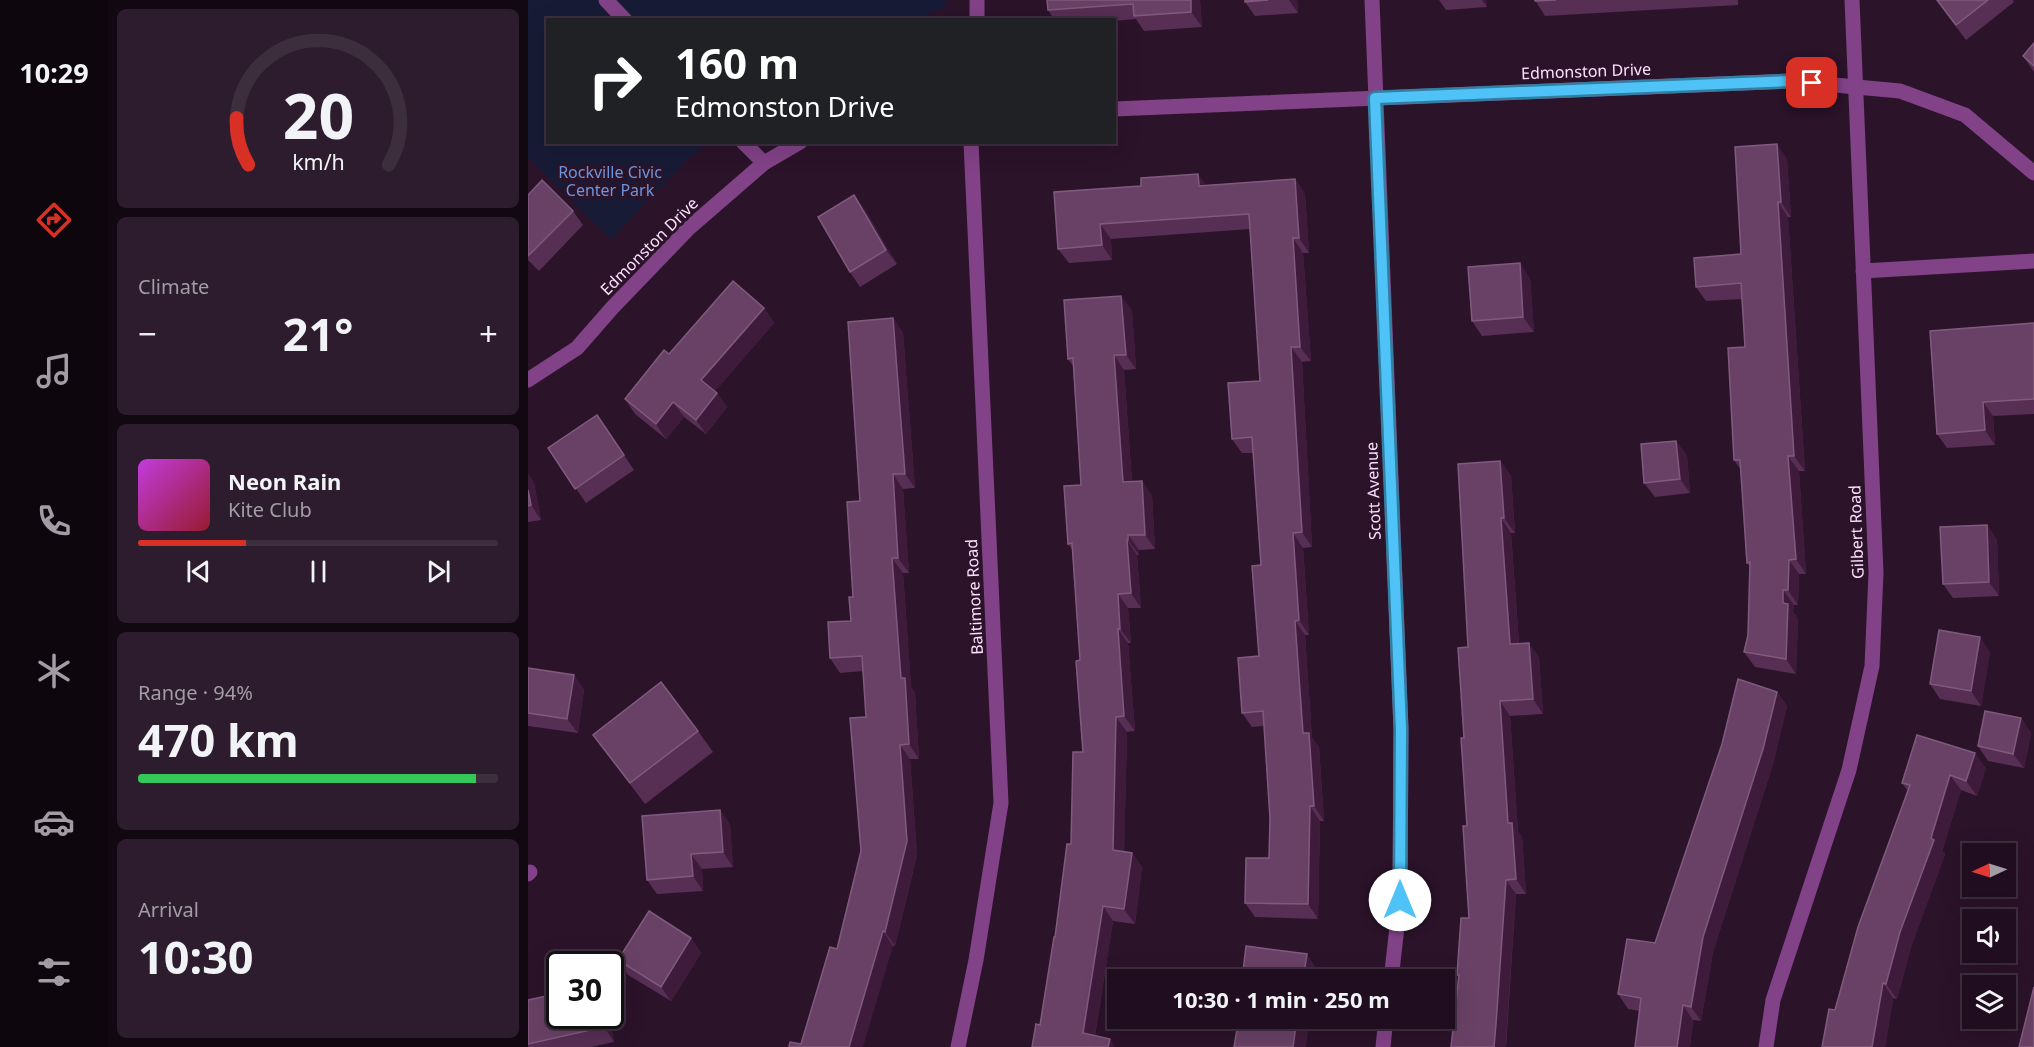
<!DOCTYPE html>
<html lang="en">
<head>
<meta charset="utf-8">
<style>
	body { margin:0; font-family:"Noto Sans",sans-serif; background:#2d1c2d; color:#f1f3f6; height:100vh; display:flex; flex-direction:column; font-size:22px; white-space:nowrap }
	* { box-sizing:border-box; margin:0 }
	p { font-size:20px; color:#a29ca5 }
	.icon { flex:none; width:33px; height:33px; fill:none; stroke:currentColor; stroke-width:2; stroke-linecap:round; stroke-linejoin:round }
	.map { position:relative; flex:1; overflow:hidden }
	.drawer { display:flex; flex-direction:column; gap:9px; padding:9px; background:#120812; width:420px }
	.drawer>* { flex:none }
	.top-card { position:absolute; left:18px; top:18px; width:570px; height:126px; border-radius:0px; box-shadow:0 6px 24px #0002,0 0 0 2px #3d2e3e; background:#202124; color:#fff; overflow:hidden }
	.needle { width:39px; rotate:266deg }
	.tools { position:absolute; left:1434px; top:843px; display:grid; gap:12px }
	.tools a { display:grid; place-items:center; width:54px; height:54px; border-radius:0px; background:#200e20; box-shadow:0 6px 24px #0002,0 0 0 2px #3d2e3e; font-size:30px }
	.speed { position:absolute; left:18px; top:951px; display:flex; gap:12px; font-size:30px; font-weight:700; text-align:center }
	.speed>* { display:grid; place-content:center; width:78px; height:78px; border-radius:50%; background:#200e20; box-shadow:0 6px 24px #0002,0 0 0 2px #3d2e3e; line-height:1 }
	.speed .limit { border:3px solid #111; border-radius:9px; background:#fff; color:#111 }
	.pin { position:absolute; display:grid; place-items:center; width:51px; height:51px; color:#fff; margin:-26px; border-radius:12px; box-shadow:0 3px 9px #0006 }
	.me { position:absolute; width:66px; margin:-33px; rotate:0deg; stroke-linejoin:round; filter:drop-shadow(0 0 4px #0008) }
	.turn { display:flex; align-items:center; gap:21px; height:126px; padding:0 30px; font-size:27px }
	.turn .icon { width:78px; height:78px; stroke-width:2.5 }
	.turn b { display:block; font-size:42px; line-height:51px }
	.big { font-size:45px; font-weight:700; line-height:1.1 }
	.drawer .tile { flex:1; display:flex; flex-direction:column; justify-content:center; gap:9px; min-width:0; padding:0 21px; border-radius:9px; background:#2d1c2d }
	.drawer .dial { align-items:center; gap:0 }
	.dial svg { height:156px; overflow:visible; fill:none; stroke:#3d2e3e; stroke-width:7; stroke-linecap:round; text-anchor:middle }
	.dial text { fill:#f1f3f6; stroke:none }
	.song { display:flex; align-items:center; gap:18px }
	.cover { width:72px; height:72px; border-radius:9px; background:linear-gradient(135deg,hsl(290 70% 55%),hsl(350 70% 35%)) }
	.played { height:6px; border-radius:3px; background:linear-gradient(90deg,#d93025 30%,#3d2e3e 30%) }
	.keys { display:flex; justify-content:space-around; direction:ltr }
	.heat { display:flex; justify-content:space-between; align-items:center; font-size:33px; direction:ltr }
	.charge { height:9px; border-radius:4px; background:linear-gradient(90deg,#34c759 94%,#3d2e3e 0) }
	.trip { position:absolute; left:579px; top:969px; width:348px; height:60px; border-radius:0px; background:#200e20; box-shadow:0 6px 24px #0002,0 0 0 2px #3d2e3e; font-weight:700; line-height:60px; text-align:center }
	main { display:flex; flex:1; min-height:0 }
	.menu { display:flex; flex-direction:column; width:108px; justify-content:space-around; align-items:center; background:#0d060d; color:#a29ca5 }
	.menu .icon { width:42px; height:42px }
	.menu .selected { color:#d93025 }
	.menu b { font-size:27px; color:#f1f3f6 }
	.map>svg:first-child { display:block }
	.green { fill:#171b35 }
	.lines { fill:none; stroke-linecap:round; stroke-linejoin:round }
	.minor { stroke:#824287; stroke-width:15 }
	.wall { fill:#572e54 }
	.shaded-wall { fill:#3e1b3b }
	.building { fill:#694166; stroke:#805a7e; stroke-width:1.5 }
	.route-casing { stroke:#337fa1; stroke-width:15 }
	.route { stroke:#4fc3f7; stroke-width:10 }
	.labels { text-anchor:middle; stroke-width:6; stroke-linejoin:round; paint-order:stroke }
	.street-label { font-size:16px; fill:#fde0fd; stroke:#2b132a }
	.park-label { font-size:16px; fill:#6e95da; stroke:#2b132a }
</style>
</head>
<body>
<main>
<nav class="menu">
<b>10:29</b>
<svg class="icon selected" aria-label="directions" viewBox="0 0 24 24"><path d="M12 3l9 9-9 9-9-9zM9 14v-3h6M13 9l2 2-2 2"/></svg>
<svg class="icon" aria-label="music" viewBox="0 0 24 24"><path d="M9 18V5l10-2v13"/><circle cx="6" cy="18" r="3"/><circle cx="16" cy="16" r="3"/></svg>
<svg class="icon" aria-label="phone" viewBox="0 0 24 24"><path d="M5 4h4l2 5-3 2q2 4 5 5l2-3 5 2v4C11 20 4 13 5 4z"/></svg>
<svg class="icon" aria-label="climate" viewBox="0 0 24 24"><path d="M12 3v18M4 7l16 10M4 17L20 7"/></svg>
<svg class="icon" aria-label="car" viewBox="0 0 24 24"><path d="M5 17H2v-5l4-1 3-4h7l3 4 3 1v5h-3M9 17h6M6 11h13"/><circle cx="7" cy="17" r="2"/><circle cx="17" cy="17" r="2"/></svg>
<svg class="icon" aria-label="filters" viewBox="0 0 24 24"><path d="M4 7h16M4 17h16"/><circle cx="9" cy="7" r="2"/><circle cx="15" cy="17" r="2"/></svg>
</nav>
<section class="drawer">
<div class="tile dial"><svg viewBox="0 0 100 80">
<path d="M14 69A42 42 0 1 1 86 69"/>
<path d="M14 69A42 42 0 0 1 8 45" stroke="#d93025"/>
<text x="50" y="56" font-size="32" font-weight="700">20</text>
<text x="50" y="72" font-size="11">km/h</text>
</svg></div>
<div class="tile"><p>Climate</p>
<div class="heat"><a>−</a><b class="big">21°</b><a>+</a></div>
</div>
<div class="tile">
<div class="song"><i class="cover"></i><div><b>Neon Rain</b><p>Kite Club</p></div></div>
<div class="played"></div>
<div class="keys"><svg class="icon" aria-label="previous" viewBox="0 0 24 24"><path d="M18 5L8 12l10 7zM5 5v14"/></svg><svg class="icon" aria-label="pause" viewBox="0 0 24 24"><path d="M8 5v14M16 5v14"/></svg><svg class="icon" aria-label="next" viewBox="0 0 24 24"><path d="M6 5l10 7-10 7zM19 5v14"/></svg></div>
</div>
<div class="tile"><p>Range · 94%</p><b class="big">470 km</b><div class="charge"></div></div>
<div class="tile"><p>Arrival</p><b class="big">10:30</b></div>
</section>
<div class="map">
<svg width="1506" height="1047" viewBox="0 0 1506 1047">
	<rect width="100%" height="100%" fill="#2b132a"/>
	<polygon class="green" points="0,0 418,0 418,7 400,13 401,20 20,20 20,142 180,143 157,162 83,239 0,158"/>
	<g class="lines">
		<g class="minor">
			<polyline points="78,0 97,20"/>
			<polyline points="449,0 449,20"/>
			<polyline points="844,0 873,729 872,900 863,980"/>
			<polyline points="586,109 1263,81 1372,91 1437,115 1506,173"/>
			<polyline points="215,142 236,163"/>
			<polyline points="1335,271 1506,261"/>
			<polyline points="0,380 49,348 84,308 161,228 236,163 272,142"/>
			<polyline points="0,874 2,872"/>
			<polyline points="430,1047 448,960 473,803 443,142"/>
			<polyline points="855,1047 858,1018"/>
			<polyline points="1238,1047 1245,1000 1321,770 1344,666 1348,573 1324,0"/>
		</g>
	</g>
	<g class="wall">
		<polygon points="519,0 672,0 674,27 616,31 608,19 586,21 586,20 527,20 520,10"/>
		<polygon points="717,0 769,0 770,13 727,16 717,2"/>
		<polygon points="911,0 958,0 959,7 918,10"/>
		<polygon points="1007,0 1210,0 1210,5 1017,16"/>
		<polygon points="1408,0 1485,0 1486,2 1438,40"/>
		<polygon points="1506,43 1506,72 1495,56"/>
		<polygon points="1259,159 1263,217 1260,217 1277,471 1271,471 1278,574 1271,574 1270,605 1266,605 1265,612 1270,619 1268,674 1227,667 1216,652 1220,635 1222,567 1219,563 1213,470 1206,460 1217,347 1214,299 1178,301 1168,287 1213,254"/>
		<polygon points="767,179 777,194 781,253 775,253 783,361 774,362 784,547 775,548 781,635 777,635 784,738 791,747 796,821 792,821 790,919 727,917 717,903 741,858 742,818 736,726 724,727 714,713 731,656 733,565 725,453 714,453 704,439 732,381 722,229 583,239 584,260 541,263 530,249 526,192 678,185"/>
		<polygon points="0,195 45,211 55,225 11,271 0,260"/>
		<polygon points="337,210 369,264 332,287 322,272"/>
		<polygon points="1002,278 1006,332 954,336 944,321"/>
		<polygon points="236,308 246,323 187,391 199,407 178,434 156,417 138,439 107,414 97,399 141,354"/>
		<polygon points="604,310 608,369 596,370 604,482 614,481 624,496 627,549 611,550 611,555 609,555 613,608 600,608 603,643 600,643 607,731 599,732 596,851 604,853 614,867 607,924 585,921 567,1036 512,1025 543,844 555,752 552,660 544,549 540,544 553,485 545,366 540,359"/>
		<polygon points="365,318 375,333 387,488 375,489 381,573 375,573 383,687 387,693 391,759 382,759 389,855 367,946 365,946 273,1044 309,949 333,851 338,717 335,671 312,673 302,658 323,621 325,597 332,501"/>
		<polygon points="1506,323 1506,414 1465,416 1467,445 1419,448 1409,434"/>
		<polygon points="69,415 106,470 58,503 20,448"/>
		<polygon points="1148,441 1159,456 1162,493 1127,497 1116,483"/>
		<polygon points="972,461 983,476 987,533 983,533 991,643 1011,657 1015,714 982,716 990,832 994,837 998,894 988,894 978,1047 923,1047 931,978 929,975 941,918 936,738"/>
		<polygon points="0,474 6,483 13,520 0,522"/>
		<polygon points="1459,525 1469,540 1471,596 1425,598 1415,584"/>
		<polygon points="1462,652 1453,706 1412,699 1402,684"/>
		<polygon points="0,668 56,689 50,733 0,726"/>
		<polygon points="1249,692 1259,706 1245,764 1185,952 1173,1021 1165,1020 1162,1047 1107,1047 1112,1011 1100,1009 1090,994 1127,943"/>
		<polygon points="1493,718 1503,733 1496,768 1460,761 1450,746"/>
		<polygon points="170,731 185,752 117,804 65,735"/>
		<polygon points="1458,768 1449,796 1433,790 1414,851 1417,854 1383,947 1369,999 1365,998 1357,1047 1294,1047 1380,791 1374,783"/>
		<polygon points="192,810 202,825 205,867 174,869 175,891 129,894 119,880"/>
		<polygon points="163,938 173,953 143,1001 100,975 90,960"/>
		<polygon points="0,1000 81,1016 86,1042 63,1047 0,1047"/>
	</g>
	<g class="shaded-wall">
		<polygon points="663,0 672,0 674,27 663,12"/>
		<polygon points="761,0 769,0 770,13"/>
		<polygon points="954,0 958,0 959,7"/>
		<polygon points="1249,144 1259,159 1263,217 1253,202"/>
		<polygon points="670,174 681,189 671,186"/>
		<polygon points="767,179 777,194 781,253 771,238"/>
		<polygon points="326,195 337,210 369,264 358,250"/>
		<polygon points="1250,202 1260,217 1277,471 1266,456"/>
		<polygon points="572,224 583,239 584,260 574,245"/>
		<polygon points="765,238 775,253 783,361 772,347"/>
		<polygon points="992,263 1002,278 1006,332 995,317"/>
		<polygon points="593,296 604,310 608,369 598,355"/>
		<polygon points="236,308 246,323 184,395 173,380"/>
		<polygon points="365,318 375,333 387,488 377,474"/>
		<polygon points="763,347 774,362 784,547 774,532"/>
		<polygon points="586,355 596,370 605,497 595,482"/>
		<polygon points="189,393 199,407 178,434 168,420"/>
		<polygon points="145,402 156,417 138,439 128,424"/>
		<polygon points="1455,402 1465,416 1467,445 1457,430"/>
		<polygon points="1148,441 1159,456 1162,493 1152,479"/>
		<polygon points="1260,456 1271,471 1278,574 1268,559"/>
		<polygon points="972,461 983,476 987,533 976,518"/>
		<polygon points="0,474 6,483 13,520 3,505 0,490"/>
		<polygon points="365,474 375,489 381,573 370,558"/>
		<polygon points="614,481 624,496 627,549 617,535"/>
		<polygon points="973,518 983,533 992,659 982,644"/>
		<polygon points="1459,525 1469,540 1471,596 1461,582"/>
		<polygon points="765,533 775,548 781,635 771,620"/>
		<polygon points="600,535 611,550 611,555 600,540"/>
		<polygon points="599,540 609,555 613,608 603,593"/>
		<polygon points="364,558 375,573 383,687 387,693 391,759 381,744 373,678"/>
		<polygon points="1261,560 1271,574 1270,605 1260,590"/>
		<polygon points="1255,590 1266,605 1265,612 1270,619 1268,674 1258,659 1255,603"/>
		<polygon points="590,594 600,608 603,643 592,629"/>
		<polygon points="767,621 777,635 784,738 791,747 796,821 786,806 775,733"/>
		<polygon points="590,629 600,643 607,731 596,716"/>
		<polygon points="1452,637 1462,652 1453,706 1443,691"/>
		<polygon points="1001,643 1011,657 1015,714 1005,699"/>
		<polygon points="46,675 56,689 50,733 39,719"/>
		<polygon points="1249,692 1259,706 1245,764 1185,952 1173,1021 1163,1007 1175,937"/>
		<polygon points="972,701 982,716 990,832 994,837 998,894 988,879 980,823"/>
		<polygon points="588,717 599,732 596,865 585,850"/>
		<polygon points="1493,718 1503,733 1496,768 1485,754"/>
		<polygon points="372,745 382,759 389,855 367,946 357,932"/>
		<polygon points="1447,753 1458,768 1449,796 1438,781"/>
		<polygon points="1422,775 1433,790 1414,851 1417,854 1383,947 1369,999 1358,984 1372,932 1403,838"/>
		<polygon points="782,806 792,821 790,919 780,904"/>
		<polygon points="192,810 202,825 205,867 195,852"/>
		<polygon points="604,853 614,867 607,924 596,909"/>
		<polygon points="163,854 174,869 175,891 165,876"/>
		<polygon points="978,880 988,894 978,1039 978,1047 966,1047"/>
		<polygon points="575,906 585,921 565,1047 555,1033"/>
		<polygon points="355,931 365,946 335,1047 321,1047"/>
		<polygon points="163,938 173,953 143,1001 133,987"/>
		<polygon points="779,954 789,969 787,980 775,980"/>
		<polygon points="1355,983 1365,998 1357,1047 1344,1047"/>
		<polygon points="1155,1005 1165,1020 1162,1047 1149,1047"/>
		<polygon points="73,1016 81,1016 86,1042 76,1027"/>
		<polygon points="769,1018 782,1018 778,1047 765,1047"/>
		<polygon points="582,1039 587,1047 580,1047"/>
	</g>
	<g class="building">
		<polygon points="519,0 663,0 663,12 606,16 605,4 520,10"/>
		<polygon points="717,0 740,0 717,2"/>
		<polygon points="1007,0 1028,0 1007,1"/>
		<polygon points="1409,0 1460,0 1428,25"/>
		<polygon points="1506,43 1506,66 1495,56"/>
		<polygon points="1249,144 1253,202 1250,202 1266,456 1260,456 1268,559 1261,560 1260,590 1255,590 1255,603 1260,604 1258,659 1216,652 1220,635 1222,562 1219,563 1212,460 1206,460 1200,348 1217,347 1213,283 1168,287 1166,258 1213,254 1207,147"/>
		<polygon points="670,174 671,186 767,179 771,238 765,238 772,347 763,347 774,532 765,533 771,620 767,621 775,733 781,733 786,806 782,806 780,904 717,903 718,858 741,858 742,818 735,711 714,713 710,658 731,656 724,566 733,565 724,437 704,439 700,383 732,381 721,214 572,224 574,245 530,249 526,192 613,186 613,178"/>
		<polygon points="14,180 45,211 0,256 0,195"/>
		<polygon points="326,195 358,250 322,272 290,217"/>
		<polygon points="992,263 995,317 944,321 940,267"/>
		<polygon points="205,281 236,308 173,380 189,393 168,420 145,402 128,424 97,399 136,350 141,354"/>
		<polygon points="593,296 598,355 586,355 595,482 614,481 617,535 600,535 600,540 599,540 603,593 590,594 592,629 590,629 596,716 588,717 585,850 604,853 596,909 575,906 555,1033 582,1039 580,1047 504,1047 508,1024 512,1025 526,937 527,937 539,844 543,844 545,752 555,752 548,661 552,660 544,543 540,544 536,486 553,485 545,358 540,359 536,300"/>
		<polygon points="365,318 377,474 365,474 370,558 364,558 373,678 377,678 381,744 372,745 379,841 357,932 355,931 321,1047 261,1047 262,1042 273,1044 302,947 309,949 333,851 322,718 338,717 334,656 302,658 300,622 323,621 321,597 325,597 319,502 332,501 320,322"/>
		<polygon points="1506,323 1506,399 1455,402 1457,430 1409,434 1402,331"/>
		<polygon points="69,415 96,455 47,489 20,448"/>
		<polygon points="1148,441 1152,479 1116,483 1113,444"/>
		<polygon points="972,461 976,518 973,518 982,644 1001,643 1005,699 972,701 980,823 984,823 988,879 978,880 968,1024 966,1047 923,1047 931,975 929,975 933,918 941,918 935,826 939,826 933,738 936,738 930,648 940,647 930,464"/>
		<polygon points="0,490 3,505 0,506"/>
		<polygon points="1459,525 1461,582 1415,584 1412,527"/>
		<polygon points="1411,630 1452,637 1443,691 1402,684"/>
		<polygon points="0,668 46,675 39,719 0,713"/>
		<polygon points="1210,679 1249,692 1235,749 1175,937 1163,1007 1155,1005 1149,1047 1107,1047 1113,998 1090,994 1099,939 1127,943 1194,744"/>
		<polygon points="133,682 170,731 102,783 65,735"/>
		<polygon points="1457,711 1493,718 1485,754 1450,746"/>
		<polygon points="1389,735 1447,753 1438,781 1422,775 1403,838 1406,840 1372,932 1358,984 1355,983 1344,1047 1294,1047 1301,1009 1307,1010 1330,927 1382,785 1374,783"/>
		<polygon points="192,810 195,852 163,854 165,876 119,880 114,816"/>
		<polygon points="121,911 163,938 133,987 90,960"/>
		<polygon points="718,946 779,954 775,980 714,980"/>
		<polygon points="1506,987 1506,1047 1491,1047"/>
		<polygon points="32,993 32,1016 73,1016 76,1027 0,1044 0,1000"/>
		<polygon points="711,1018 769,1018 765,1047 706,1047"/>
	</g>
	<g class="lines">
		<g class="route-casing">
			<polyline id="route" points="872,900 873,729 847,98 1263,81 1284,83"/>
		</g>
		<use href="#route" class="route"/>
	</g>
	<g class="labels">
		<g class="street-label">
			<text transform="translate(1058 71) rotate(-2)" y="6">Edmonston Drive</text>
			<text transform="translate(121 246) rotate(-45)" y="6">Edmonston Drive</text>
			<text transform="translate(845 491) rotate(-92)" y="6">Scott Avenue</text>
			<text transform="translate(1328 532) rotate(-92)" y="6">Gilbert Road</text>
			<text transform="translate(446 597) rotate(-93)" y="6">Baltimore Road</text>
		</g>
		<g class="park-label">
			<text x="82" y="178">Rockville Civic<tspan x="82" dy="18">Center Park</tspan></text>
		</g>
	</g>
</svg>
<div class="tools">
<a><svg class="needle" viewBox="-14 -14 28 28"><path d="M0-13l5 13h-10z" fill="#e53935"/><path d="M0 13l5-13h-10z" fill="#a29ca5"/></svg></a>
<a><svg class="icon" aria-label="sound" viewBox="0 0 24 24"><path d="M4 9h4l5-4v14l-5-4H4zM17 9q2 3 0 6"/></svg></a>
<a><svg class="icon" aria-label="layers" viewBox="0 0 24 24"><path d="M12 4l9 5-9 5-9-5zM3 14l9 5 9-5"/></svg></a>
</div>
<div class="speed"><div class="limit">30</div></div>
<div class="pin" style="left:1284px;top:83px;background:#d93025"><svg class="icon" aria-label="arrive" viewBox="0 0 24 24"><path d="M6 21V4h12l-3 4 3 4H6"/></svg></div>
<svg class="me" style="left:872px;top:900px" viewBox="-20 -20 40 40"><circle r="19" fill="#fff"/><path d="M0-13L10 11 0 6-10 11z" fill="#4fc3f7"/></svg>
<div class="trip">10:30 · 1 min · 250 m</div>
<div class="top-card">
<div class="turn"><svg class="icon" aria-label="right" viewBox="0 0 24 24"><path d="M7 20v-9h11M14 6l5 5-5 5"/></svg><div><b>160 m</b>Edmonston Drive</div></div>
</div>
</div>
</main>
</body>
</html>
